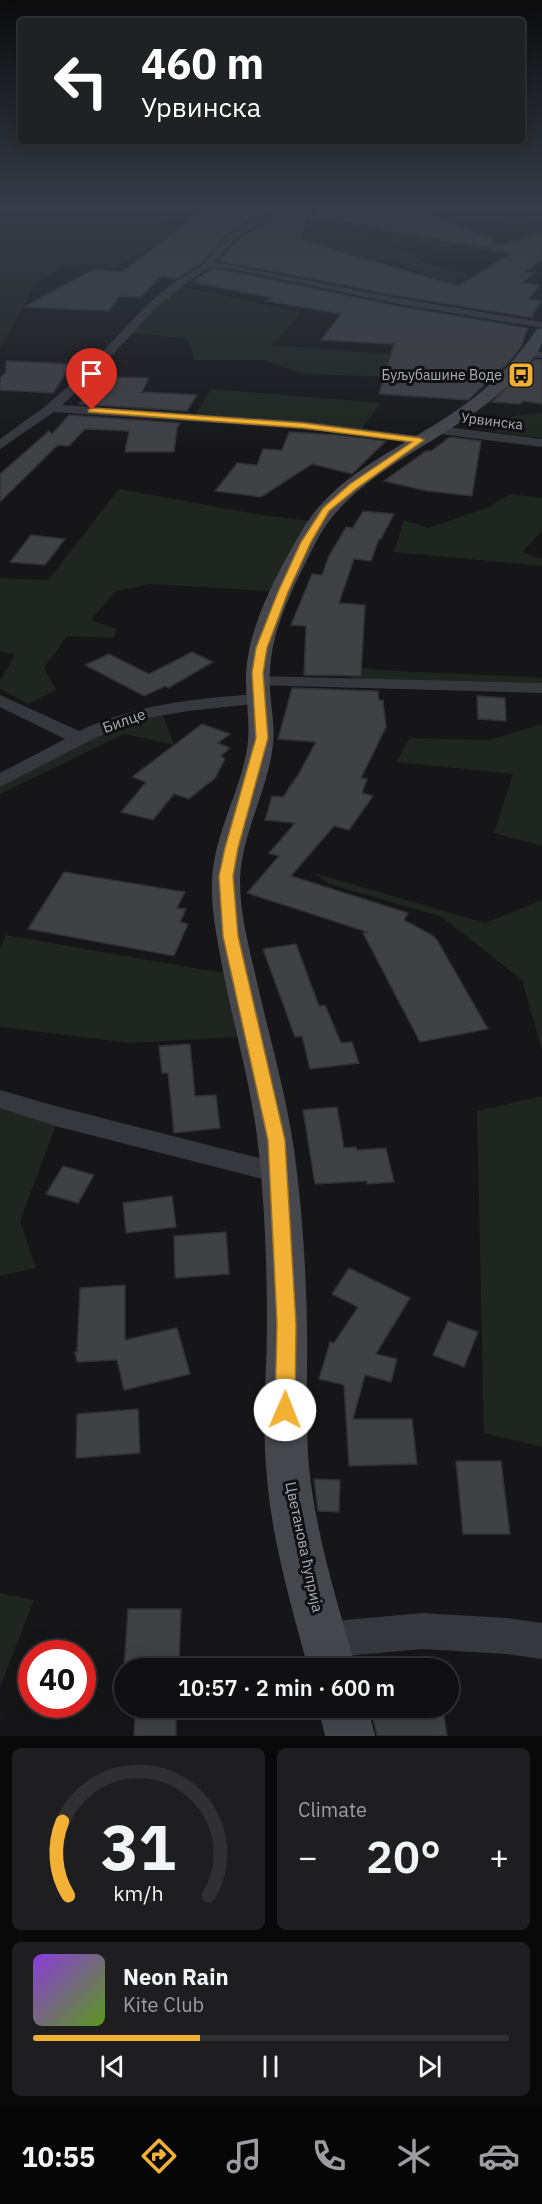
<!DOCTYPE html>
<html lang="en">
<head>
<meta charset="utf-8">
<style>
	body { margin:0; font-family:"IBM Plex Sans",sans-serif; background:#1e1e20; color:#f1f3f6; height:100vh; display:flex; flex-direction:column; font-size:22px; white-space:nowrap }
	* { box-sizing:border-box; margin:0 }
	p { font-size:20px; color:#9c9d9f }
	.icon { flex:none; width:33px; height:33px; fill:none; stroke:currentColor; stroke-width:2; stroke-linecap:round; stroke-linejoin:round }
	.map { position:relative; height:1736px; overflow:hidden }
	.panel { display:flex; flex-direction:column; gap:12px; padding:12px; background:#09090a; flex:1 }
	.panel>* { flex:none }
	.guide { position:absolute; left:18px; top:18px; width:507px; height:126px; border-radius:6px; box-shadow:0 6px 24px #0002,0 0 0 2px #303032; background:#202124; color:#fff; overflow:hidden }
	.speed { position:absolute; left:18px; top:1640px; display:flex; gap:12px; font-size:30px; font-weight:700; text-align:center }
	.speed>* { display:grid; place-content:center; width:78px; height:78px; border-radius:50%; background:#101012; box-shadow:0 6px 24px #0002,0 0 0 2px #303032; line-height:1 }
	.speed .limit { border:9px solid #d22; background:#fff; color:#111 }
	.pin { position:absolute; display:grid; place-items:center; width:51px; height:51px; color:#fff; margin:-62px -26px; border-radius:50% 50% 50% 0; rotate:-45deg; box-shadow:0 0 6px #0007 }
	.pin .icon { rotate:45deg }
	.me { position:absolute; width:66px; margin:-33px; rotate:1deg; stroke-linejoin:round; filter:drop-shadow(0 0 4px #0008) }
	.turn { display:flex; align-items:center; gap:21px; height:126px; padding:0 24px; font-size:27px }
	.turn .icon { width:78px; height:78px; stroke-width:2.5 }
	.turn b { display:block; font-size:42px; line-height:51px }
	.big { font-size:45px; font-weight:600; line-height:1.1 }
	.panel .tile { flex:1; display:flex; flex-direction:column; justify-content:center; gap:9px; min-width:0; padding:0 21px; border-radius:9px; background:#1e1e20 }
	.panel .dial { align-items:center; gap:0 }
	.dial svg { height:156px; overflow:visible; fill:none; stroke:#303032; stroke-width:7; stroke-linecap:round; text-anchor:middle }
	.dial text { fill:#f1f3f6; stroke:none }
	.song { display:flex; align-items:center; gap:18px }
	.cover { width:72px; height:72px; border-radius:9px; background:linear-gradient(135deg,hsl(270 70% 55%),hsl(90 70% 35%)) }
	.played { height:6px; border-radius:3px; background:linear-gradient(90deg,#f2b134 35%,#303032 35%) }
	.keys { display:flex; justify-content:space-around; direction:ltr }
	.heat { display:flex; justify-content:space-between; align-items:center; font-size:33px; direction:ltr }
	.panel .tiles { flex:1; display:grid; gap:12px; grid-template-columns:1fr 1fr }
	.tile:last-child { grid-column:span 2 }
	.trip { position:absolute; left:114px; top:1658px; width:345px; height:60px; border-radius:30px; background:#101012; box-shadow:0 6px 24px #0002,0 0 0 2px #303032; font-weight:600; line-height:60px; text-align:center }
	.menu { display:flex; height:96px; justify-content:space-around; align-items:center; background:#060607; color:#9c9d9f }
	.menu .icon { width:42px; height:42px }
	.menu .current { color:#f2b134 }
	.menu b { font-size:27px; color:#f1f3f6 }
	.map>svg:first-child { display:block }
	.green { fill:#1e261f }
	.building { fill:#404145; stroke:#303034; stroke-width:1.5 }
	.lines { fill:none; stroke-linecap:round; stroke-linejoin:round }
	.street { fill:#37383d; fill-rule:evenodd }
	.secondary { fill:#45474d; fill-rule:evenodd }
	.route { fill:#f2b134; stroke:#9d7322; stroke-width:1.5 }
	.labels { text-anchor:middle; stroke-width:6; stroke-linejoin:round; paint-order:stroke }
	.far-poi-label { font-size:14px; fill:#a8adb8; stroke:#111113; text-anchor:end }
	.far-street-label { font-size:14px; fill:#a8adb8; stroke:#111113 }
	.street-label { font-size:15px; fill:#a8adb8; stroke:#111113 }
</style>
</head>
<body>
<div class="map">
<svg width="542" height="1736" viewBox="0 0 542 1736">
	<rect width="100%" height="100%" fill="#161618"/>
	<g class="green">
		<polygon points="0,207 157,207 182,210 157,223 227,230 205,250 155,245 116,268 66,264 37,282 0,348"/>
		<polygon points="420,207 504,207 514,210 542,207 542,219 530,219 528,228 534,236 508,234 513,225 498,219 457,223"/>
		<polygon points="325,226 353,234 391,238 394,235 378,231 382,226 459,242 444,251 438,245 405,239 385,246 425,255 420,261 468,275 439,290 423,287 395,297 371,293 424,272 381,259 356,266 287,241"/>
		<polygon points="177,285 301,313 272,345 413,356 392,377 303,374 264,360 195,360 187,338 127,333"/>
		<polygon points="211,389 381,403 360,431 194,418"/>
		<polygon points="542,413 542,438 494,432 513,416"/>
		<polygon points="119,489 256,514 317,522 283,592 151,584 116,591 91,620 117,629 113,638 67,636 44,668 56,690 28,704 0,689 0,680 15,655 0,651 0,578 48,580"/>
		<polygon points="510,494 542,498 542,531 522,552 542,559 542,566 394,552 404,520 428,528 489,507"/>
		<polygon points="349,667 395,671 533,677 542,678 542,688 351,678"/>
		<polygon points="161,709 174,745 124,734 0,794 0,781 80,739"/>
		<polygon points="542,724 542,846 494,833 513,774 396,762 410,738 490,740"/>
		<polygon points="314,873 485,923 542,900 542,1050 522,980 442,917 329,884"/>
		<polygon points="6,935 240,976 253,1036 131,1043 0,1027 0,950"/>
		<polygon points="542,1096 542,1447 484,1433 477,1111"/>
		<polygon points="0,1099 59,1117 20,1221 36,1268 0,1276"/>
		<polygon points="0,1593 34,1600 0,1687"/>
	</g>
	<g class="building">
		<polygon points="210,207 233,211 233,207 283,207 247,221 226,235 201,263 176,279 162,276 141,297 119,296 109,311 24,307 94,269 121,272"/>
		<polygon points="300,207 309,207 301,240 458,286 512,253 317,217 318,207 410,207 493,239 491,248 542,232 542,259 525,272 535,273 522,283 540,285 528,299 541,301 532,315 534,315 533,318 393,295 219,261 235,243 255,229"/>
		<polygon points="211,269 231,271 393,305 528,328 521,347 510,361 468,400 379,394 394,344 321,340 341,314 267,301 273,298 192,282"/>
		<polygon points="535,359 542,360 542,404 524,401 519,404 492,402"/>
		<polygon points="6,361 72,364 53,393 0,390 0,378 6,372"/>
		<polygon points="103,377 149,378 142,392 197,395 187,411 79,404"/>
		<polygon points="69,415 180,423 177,428 174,452 125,452 129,431 85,429 69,446 58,445 0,502 0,474 49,431 52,434"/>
		<polygon points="289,432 338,435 386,441 352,474 312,464 261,497 215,491 237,463 257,465 263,449 282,450"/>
		<polygon points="450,437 481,441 472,496 427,491 384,481 426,451 431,451"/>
		<polygon points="363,511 394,514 381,539 379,539 371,561 354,559 339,603 365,605 361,676 304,675 306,626 291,625 312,574 322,575 329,556 346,527 353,528"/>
		<polygon points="31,535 65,539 45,565 10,562"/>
		<polygon points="192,652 213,662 168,688 165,686 144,696 85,665 109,654 149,674"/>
		<polygon points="292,688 378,691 379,700 383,700 386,727 361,778 367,779 362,793 373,796 349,830 334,826 291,876 408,913 404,920 432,935 437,940 488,1029 420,1042 363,933 367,932 247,893 279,856 269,853 295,823 265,820 272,796 283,797 298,775 316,742 278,739"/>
		<polygon points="477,696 505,698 506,721 478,719"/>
		<polygon points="202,724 230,734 218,743 230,748 221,756 225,759 215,778 189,799 174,794 153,820 121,812 146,782 132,777"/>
		<polygon points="64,872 185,892 177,908 186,909 180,922 188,924 174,956 28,929"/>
		<polygon points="296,944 319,1006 325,1005 341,1043 352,1042 359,1063 310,1069 302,1036 295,1037 263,949"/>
		<polygon points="190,1044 195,1096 216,1095 220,1128 174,1133 168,1073 162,1073 159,1046"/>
		<polygon points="337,1107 344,1148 356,1147 357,1150 386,1148 394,1182 367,1184 367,1181 315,1184 303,1110"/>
		<polygon points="63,1166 94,1175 78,1203 46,1194"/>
		<polygon points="172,1196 176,1227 126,1233 123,1203"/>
		<polygon points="226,1232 229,1274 175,1278 174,1236"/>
		<polygon points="349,1268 410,1298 376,1354 397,1359 391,1382 365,1375 353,1419 412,1419 417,1464 349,1466 344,1385 319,1379 330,1342 334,1343 358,1307 332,1294"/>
		<polygon points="125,1285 125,1340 177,1328 190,1374 124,1390 117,1360 77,1362 75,1352 77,1352 80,1288"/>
		<polygon points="448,1321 478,1332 464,1367 433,1355"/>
		<polygon points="138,1409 140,1453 76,1458 77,1414"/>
		<polygon points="456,1461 501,1461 510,1534 463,1534"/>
		<polygon points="314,1479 340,1480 339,1512 318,1511"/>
		<polygon points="128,1609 181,1609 179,1668 124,1668"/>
		<polygon points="176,1707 176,1736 134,1736 135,1708"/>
		<polygon points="444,1715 447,1736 377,1736 373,1718"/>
	</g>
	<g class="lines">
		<g class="street">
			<polygon points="288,207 298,207 254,227 233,241 215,262 393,297 542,322 542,328 393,303 231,269 210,267 181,287 156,308 86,383 62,405 303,421 420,436 425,437 427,440 425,443 303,429 54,412 0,449 0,439 47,405 78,377 148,304 173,283 202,265 227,237 248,223"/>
			<polygon points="530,351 542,352 542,358 526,356 524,354"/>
			<polygon points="438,426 542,439 542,447 433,433 432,430"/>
			<polygon points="258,676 542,683 542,693 252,685 249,681 252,677"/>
			<path d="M258 694 264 695 267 699 264 703 188 711 142 719 95 738 0 787V773L65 739 0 707V695L79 731C136 704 196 698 258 694Z"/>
			<polygon points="0,1090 59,1107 279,1163 288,1166 292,1173 288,1180 279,1183 59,1127 0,1108"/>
			<polygon points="422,1613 506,1618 542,1623 542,1659 506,1654 422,1649 324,1658 311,1653 306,1640 311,1627 324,1622"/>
		</g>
		<g class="secondary">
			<path d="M542 328C542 332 542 337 542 342 540 353 528 364 521 372 465 437 356 465 317 540 297 580 272 625 270 671 268 699 277 724 272 752 265 796 241 836 240 881 240 910 247 940 254 969 267 1029 285 1088 294 1149 302 1207 306 1267 307 1326 308 1373 305 1420 309 1467 316 1535 337 1602 356 1668H308C290 1601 270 1534 266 1465 262 1418 267 1371 267 1324 267 1267 265 1210 259 1153 253 1092 235 1032 223 971 218 942 211 913 212 883 213 838 237 798 246 755 252 727 245 701 246 673 249 624 278 571 303 529 336 472 408 445 460 408 492 386 515 361 537 329Z"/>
			<polygon points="318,1707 368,1707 375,1736 325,1736"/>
		</g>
	</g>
	<linearGradient id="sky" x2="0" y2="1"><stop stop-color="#0c0c0d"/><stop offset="0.46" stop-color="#363c48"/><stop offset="1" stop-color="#363c48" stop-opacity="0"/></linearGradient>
	<rect width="542" height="450" fill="url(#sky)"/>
	<polygon class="route" points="92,408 303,423 420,438 424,440 357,488 329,511 311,542 288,592 267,648 263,673 268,738 238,848 233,876 238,936 285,1140 296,1324 295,1410 292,1416 285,1419 278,1416 275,1410 277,1324 268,1140 223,936 219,876 225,848 256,738 252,673 256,648 278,592 301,542 323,508 350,484 412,442 303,428 89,412 88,410"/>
	<defs>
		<g id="bus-square" transform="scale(1.35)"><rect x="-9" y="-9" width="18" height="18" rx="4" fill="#f2b134" stroke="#111113"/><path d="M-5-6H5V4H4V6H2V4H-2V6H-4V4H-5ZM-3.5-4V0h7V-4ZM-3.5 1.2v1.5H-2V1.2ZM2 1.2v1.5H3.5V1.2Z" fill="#111"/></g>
	</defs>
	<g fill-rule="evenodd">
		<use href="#bus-square" x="521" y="375"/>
	</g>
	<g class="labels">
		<g class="far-poi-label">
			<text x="502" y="380">Буљубашине Воде</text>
		</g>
		<g class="far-street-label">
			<text transform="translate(492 421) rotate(7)" y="5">Урвинска</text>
		</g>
		<g class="street-label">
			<text transform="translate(124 721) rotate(-20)" y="5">Билце</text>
			<text transform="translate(304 1547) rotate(78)" y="5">Цветанова ћуприја</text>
		</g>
	</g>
</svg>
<div class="speed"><div class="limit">40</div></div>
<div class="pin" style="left:92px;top:410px;background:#d93025"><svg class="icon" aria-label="arrive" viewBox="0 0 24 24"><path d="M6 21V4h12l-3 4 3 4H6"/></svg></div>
<svg class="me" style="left:285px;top:1410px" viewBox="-20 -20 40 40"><circle r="19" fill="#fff"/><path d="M0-13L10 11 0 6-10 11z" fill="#f2b134"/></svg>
<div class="trip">10:57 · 2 min · 600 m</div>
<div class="guide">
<div class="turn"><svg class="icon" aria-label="left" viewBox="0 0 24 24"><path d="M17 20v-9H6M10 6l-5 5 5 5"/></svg><div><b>460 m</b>Урвинска</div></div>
</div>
</div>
<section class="panel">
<div class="tiles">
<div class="tile dial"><svg viewBox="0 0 100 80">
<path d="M14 69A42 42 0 1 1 86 69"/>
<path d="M14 69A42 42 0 0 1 11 31" stroke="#f2b134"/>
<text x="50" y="56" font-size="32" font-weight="700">31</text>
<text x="50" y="72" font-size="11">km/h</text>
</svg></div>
<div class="tile"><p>Climate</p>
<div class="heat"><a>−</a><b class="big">20°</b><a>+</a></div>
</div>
<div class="tile">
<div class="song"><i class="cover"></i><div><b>Neon Rain</b><p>Kite Club</p></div></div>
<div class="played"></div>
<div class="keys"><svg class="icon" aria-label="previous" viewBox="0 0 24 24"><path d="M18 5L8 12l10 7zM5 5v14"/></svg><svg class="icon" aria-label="pause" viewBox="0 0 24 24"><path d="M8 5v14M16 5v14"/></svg><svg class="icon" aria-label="next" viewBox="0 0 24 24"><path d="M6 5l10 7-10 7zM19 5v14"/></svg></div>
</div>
</div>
</section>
<nav class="menu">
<b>10:55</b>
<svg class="icon current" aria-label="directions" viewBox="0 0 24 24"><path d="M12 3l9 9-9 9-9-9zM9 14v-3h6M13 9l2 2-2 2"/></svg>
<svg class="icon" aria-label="music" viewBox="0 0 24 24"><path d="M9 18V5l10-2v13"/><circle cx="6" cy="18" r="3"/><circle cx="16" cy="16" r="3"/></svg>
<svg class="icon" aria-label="phone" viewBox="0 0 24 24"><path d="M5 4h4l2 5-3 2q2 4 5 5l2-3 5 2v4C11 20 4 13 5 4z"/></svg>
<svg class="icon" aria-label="climate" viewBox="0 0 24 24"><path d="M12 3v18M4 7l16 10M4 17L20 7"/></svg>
<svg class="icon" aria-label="car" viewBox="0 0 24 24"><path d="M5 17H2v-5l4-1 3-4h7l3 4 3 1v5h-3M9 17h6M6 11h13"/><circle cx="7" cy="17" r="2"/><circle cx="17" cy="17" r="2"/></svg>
</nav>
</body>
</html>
